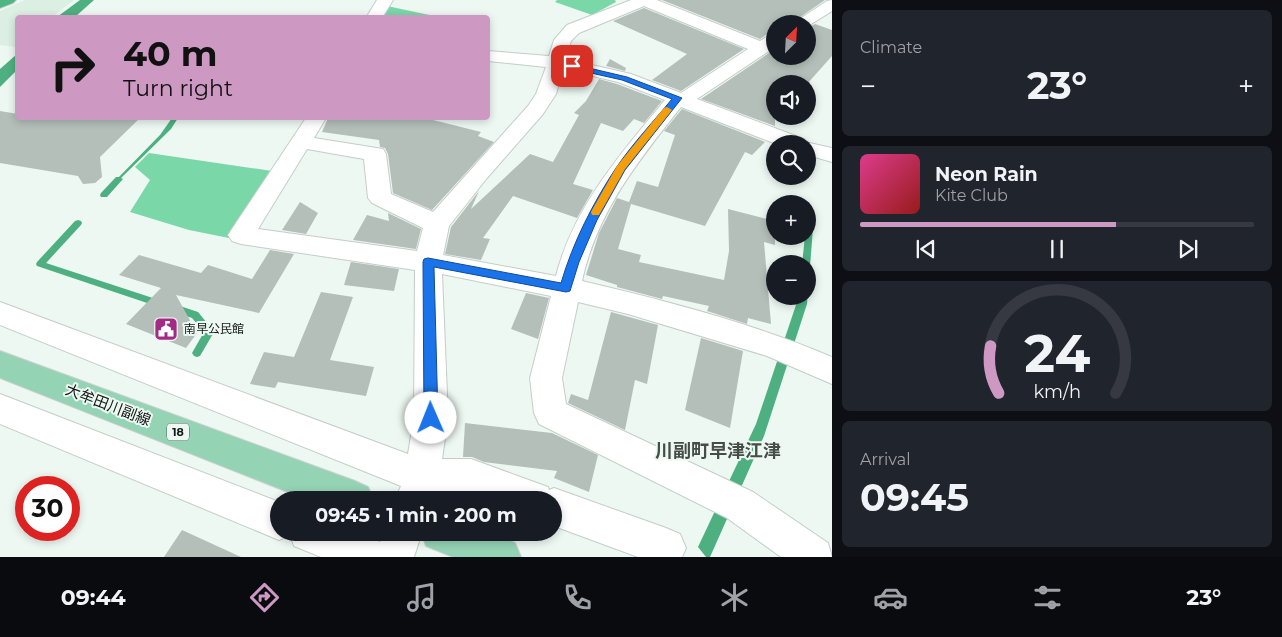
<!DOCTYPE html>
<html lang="en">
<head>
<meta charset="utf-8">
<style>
	body { margin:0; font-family:Montserrat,"Noto Sans JP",sans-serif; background:#20242c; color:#f1f3f6; height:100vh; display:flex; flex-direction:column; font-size:19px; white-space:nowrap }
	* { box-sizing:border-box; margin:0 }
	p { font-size:16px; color:#9ea1a6 }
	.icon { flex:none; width:28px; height:28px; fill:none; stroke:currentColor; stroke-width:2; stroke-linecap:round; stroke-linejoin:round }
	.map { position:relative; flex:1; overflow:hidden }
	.drawer { display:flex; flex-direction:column; gap:10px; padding:10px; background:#0d0f14; width:450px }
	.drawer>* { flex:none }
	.hud { position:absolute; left:15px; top:15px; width:475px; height:105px; border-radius:5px; box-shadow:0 2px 8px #0003; background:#cd99c3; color:#111; overflow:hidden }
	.needle { width:32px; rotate:24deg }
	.tools { position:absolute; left:766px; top:15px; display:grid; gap:10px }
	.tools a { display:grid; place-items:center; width:50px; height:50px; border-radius:50%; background:#171b24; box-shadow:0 2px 8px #0003; font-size:25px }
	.speed { position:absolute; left:15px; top:476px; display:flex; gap:10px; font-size:25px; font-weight:700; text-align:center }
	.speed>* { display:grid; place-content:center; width:65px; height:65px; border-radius:50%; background:#171b24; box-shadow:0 2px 8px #0003; line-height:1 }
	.speed .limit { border:8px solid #d22; background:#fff; color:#111 }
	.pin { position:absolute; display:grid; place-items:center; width:42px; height:42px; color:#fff; margin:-21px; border-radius:10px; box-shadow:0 2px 8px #0006 }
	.me { position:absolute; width:55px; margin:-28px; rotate:359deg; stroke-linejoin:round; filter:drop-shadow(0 0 4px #0008) }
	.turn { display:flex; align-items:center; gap:18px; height:105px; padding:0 25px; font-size:22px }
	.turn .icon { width:65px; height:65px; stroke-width:2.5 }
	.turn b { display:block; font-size:35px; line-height:42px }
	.big { font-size:38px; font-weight:700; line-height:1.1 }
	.drawer .widget { flex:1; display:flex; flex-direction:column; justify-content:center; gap:8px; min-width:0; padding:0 18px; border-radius:8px; background:#20242c }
	.drawer .dial { align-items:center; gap:0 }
	.dial svg { height:130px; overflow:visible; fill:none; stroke:#363941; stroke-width:7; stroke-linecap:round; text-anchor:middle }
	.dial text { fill:#f1f3f6; stroke:none }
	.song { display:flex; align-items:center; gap:15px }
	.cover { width:60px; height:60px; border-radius:8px; background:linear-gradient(135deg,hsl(330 70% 55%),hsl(0 70% 35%)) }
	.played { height:5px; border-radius:2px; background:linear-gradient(90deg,#cd99c3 65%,#363941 65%) }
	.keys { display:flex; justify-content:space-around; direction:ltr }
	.heat { display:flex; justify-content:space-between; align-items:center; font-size:28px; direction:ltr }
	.trip { position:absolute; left:270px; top:491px; width:292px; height:50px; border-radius:25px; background:#171b24; box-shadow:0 2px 8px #0003; font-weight:700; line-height:50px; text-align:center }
	.tabs { display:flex; height:80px; justify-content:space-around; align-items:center; background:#090b0e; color:#9ea1a6 }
	.tabs .icon { width:35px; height:35px }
	.tabs .selected { color:#cd99c3 }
	.tabs b { font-size:22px; color:#f1f3f6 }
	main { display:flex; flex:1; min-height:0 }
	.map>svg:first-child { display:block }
	.built { fill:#dcefe3 }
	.green { fill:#7ad8a8 }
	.water { fill:#4eb081 }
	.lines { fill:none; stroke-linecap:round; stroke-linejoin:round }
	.stream { fill:#4eb081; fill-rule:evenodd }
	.building { fill:#b4bfb9 }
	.minor-casing { stroke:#c3cec7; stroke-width:2 }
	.major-casing { stroke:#d0d1d1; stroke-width:2 }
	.highway-casing { stroke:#d0d1d1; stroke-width:2 }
	.minor { fill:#fff; fill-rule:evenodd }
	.major { fill:#95d3b5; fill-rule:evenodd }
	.highway { fill:#4eb583; fill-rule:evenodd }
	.route { fill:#1a73e8; stroke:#114b97 }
	.slow { fill:#f59e0b }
	.labels { text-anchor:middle; stroke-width:4; stroke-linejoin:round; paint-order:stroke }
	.shield { fill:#edf8f2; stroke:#565c59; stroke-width:1 }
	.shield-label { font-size:11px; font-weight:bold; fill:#151917 }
	.poi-label { font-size:12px; fill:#151917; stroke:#edf8f2; text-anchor:start }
	.near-street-label { font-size:15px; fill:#151917; stroke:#edf8f2 }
	.near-quarter-label { font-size:18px; font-weight:bold; fill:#444d48; stroke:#edf8f2 }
</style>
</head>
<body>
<main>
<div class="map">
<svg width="832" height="557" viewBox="0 0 832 557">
	<rect width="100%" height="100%" fill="#edf8f2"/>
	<polygon class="built" points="25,0 74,0 52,17 18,18 17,47 0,45 0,11"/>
	<g class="green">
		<polygon points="557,0 615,0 616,2 592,15 555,2"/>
		<polygon points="387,6 439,17 379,18"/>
		<polygon points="149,153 272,171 234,239 189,230 130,212 150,180 135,167"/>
	</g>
	<g class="water">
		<polygon points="80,0 94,0 75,17 57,17"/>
		<polygon points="17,54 17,70 0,87 0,69"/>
		<polygon points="172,118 178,118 171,129 120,179 117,179 160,135"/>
		<polygon points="808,205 814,216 807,304 764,436 710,557 706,557 698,547 756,424 799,296 808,296 808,264 802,264 805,236 808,236"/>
	</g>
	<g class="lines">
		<g class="stream">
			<polygon points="116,177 119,177 123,179 107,197 101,197 100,195 101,193"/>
			<polygon points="78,220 81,221 82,223 81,225 46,263 162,301 164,303 162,305 159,307 37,266 36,264 37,262 75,221"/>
			<polygon points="174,304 198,312 212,329 214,332 200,356 197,357 194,356 192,353 204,332 192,318 171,311 169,308 171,305"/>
		</g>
	</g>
	<g class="building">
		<polygon points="662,0 825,0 790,24 775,24 775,33 767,34 760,39"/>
		<polygon points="644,8 744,49 681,91 652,80 687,54 613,21"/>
		<polygon points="815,24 832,30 832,56 807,84 775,84 775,126 701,99 775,49 775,56 808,56 808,28"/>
		<polygon points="610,59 626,68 625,71 606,66"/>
		<polygon points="599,79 617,84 662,101 644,123 634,119 623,131 601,123 573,184 593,190 577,218 513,196 483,238 490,239 481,260 445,254 451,227 479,191 471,209 530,154 553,162 579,115 574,113 586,101"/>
		<polygon points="682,109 765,142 752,155 745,152 705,226 631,204 618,249 641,255 639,262 724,280 729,251 728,209 775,221 775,245 764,242 771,324 748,318 747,324 707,311 709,306 663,296 662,299 617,287 617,285 586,275 599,233 617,198 629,202 637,181 658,187 675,135 664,131"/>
		<polygon points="0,111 18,114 18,118 140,118 100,157 102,177 95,183 83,184 78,176 0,163"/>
		<polygon points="328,118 425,118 481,132 478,136 494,142 432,210 393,193 388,154 385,148 380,147 379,140 322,132"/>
		<polygon points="300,202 318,213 306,234 282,230"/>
		<polygon points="388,213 421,229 416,249 353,240 367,215 389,221"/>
		<polygon points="270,250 294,254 259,313 176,295 197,333 186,348 126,324 161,288 119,275 139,255 201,273 208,265 252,279"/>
		<polygon points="351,262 399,269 394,291 344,285"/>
		<polygon points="321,292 353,297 330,360 374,367 366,396 278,382 275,388 250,384 264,352 294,357"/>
		<polygon points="526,293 549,298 538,339 511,329"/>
		<polygon points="611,312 658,325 647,384 635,380 625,430 568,403 571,394 588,400"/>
		<polygon points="701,338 743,351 730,428 685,410"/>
		<polygon points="465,423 552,433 598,455 589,492 554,478 557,471 484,462 472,457 463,457"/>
		<polygon points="182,530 241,557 164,557"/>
	</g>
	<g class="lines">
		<g class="minor-casing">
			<g id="minor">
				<polygon points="377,0 393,0 382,18 366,18"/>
				<path d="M631 0H657L760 41 768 36 775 35V47L697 99 804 139 805 142 832 148V162L808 155V144H776L681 107C638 161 597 212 582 281 667 301 752 323 832 357V384L767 356 628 314 578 302 562 378 566 404 753 492 828 543 832 557H781L727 518 539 424 534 413 530 378 551 296 442 274 448 418 442 459H471L548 487 549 490 554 488 666 528 680 534 686 548 682 557H638L554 526V500H485L471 495H434L433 500H395L401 486 0 325V302L408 454 414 418 415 270 241 244 232 241 228 235 306 118H326L314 138 383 149 386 154 391 194 433 212 528 106 536 94 546 67 488 61V51L549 56 554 40 567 25ZM644 6 748 49 681 93 631 74 566 59 571 41 579 33ZM563 69 618 82 665 100C621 153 573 208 556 276L443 255 449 226 487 178 543 114 556 94ZM307 149 364 159 368 198 372 203 423 228 417 251 258 229Z"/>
				<polygon points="832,0 832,11 808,26 808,24 792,24 827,1"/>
				<polygon points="0,394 279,502 279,532 357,532 380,542 384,532 422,532 414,557 321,557 294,546 290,535 279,540 0,424"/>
			</g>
		</g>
		<g class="major-casing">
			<g id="major">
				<polygon points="0,351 355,481 368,487 374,500 308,500 0,378"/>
				<polygon points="421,532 489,532 515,543 521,557 453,557 426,546"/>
			</g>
		</g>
		<g class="highway-casing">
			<polygon id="highway" points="0,0 16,0 13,3 0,8"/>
		</g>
		<use href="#minor" class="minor"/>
		<use href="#major" class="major"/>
		<use href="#highway" class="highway"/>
	</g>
	<path class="route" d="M572 64 627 77 682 98 625 170 597 220 579 262 570 291 566 292 434 267 438 418 436 422 431 424 426 422 424 418 423 262 424 259 428 258 561 283C573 242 593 203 616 168 633 143 654 121 672 99L622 80 569 68 568 66Z"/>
	<polygon class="slow" points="667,107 672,110 625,169 599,215 592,215 591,212 617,166 664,108"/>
	<defs>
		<g id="civic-square" transform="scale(1.25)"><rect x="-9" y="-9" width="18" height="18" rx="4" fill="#a22c85" stroke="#edf8f2"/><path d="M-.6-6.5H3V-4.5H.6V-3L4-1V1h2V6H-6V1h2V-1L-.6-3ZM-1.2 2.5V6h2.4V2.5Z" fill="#fff"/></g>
	</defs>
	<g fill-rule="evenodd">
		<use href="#civic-square" x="166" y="329"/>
	</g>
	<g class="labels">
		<rect class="shield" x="167" y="423.5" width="22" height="17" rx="4"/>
		<g class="shield-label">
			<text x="178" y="436">18</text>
		</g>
		<g class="poi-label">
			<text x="184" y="333">南早公民館</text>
		</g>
		<g class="near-street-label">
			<text transform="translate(108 405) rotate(21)" y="5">大牟田川副線</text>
		</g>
		<g class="near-quarter-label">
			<text x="718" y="457">川副町早津江津</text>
		</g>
	</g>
</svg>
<div class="tools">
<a><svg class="needle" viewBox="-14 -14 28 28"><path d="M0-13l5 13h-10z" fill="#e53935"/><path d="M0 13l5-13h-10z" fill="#9ea1a6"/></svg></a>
<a><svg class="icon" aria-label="sound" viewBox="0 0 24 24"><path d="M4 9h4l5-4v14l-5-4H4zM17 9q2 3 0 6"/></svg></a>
<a><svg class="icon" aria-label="search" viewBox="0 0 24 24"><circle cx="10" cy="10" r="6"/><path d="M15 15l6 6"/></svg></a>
<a>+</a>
<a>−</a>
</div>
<div class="speed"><div class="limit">30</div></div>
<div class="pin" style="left:572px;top:66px;background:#d93025"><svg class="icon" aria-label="arrive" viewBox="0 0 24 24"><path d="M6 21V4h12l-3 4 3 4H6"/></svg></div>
<svg class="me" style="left:431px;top:418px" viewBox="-20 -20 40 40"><circle r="19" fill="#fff"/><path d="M0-13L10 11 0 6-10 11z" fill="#1a73e8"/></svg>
<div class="trip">09:45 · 1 min · 200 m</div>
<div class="hud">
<div class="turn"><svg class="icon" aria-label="right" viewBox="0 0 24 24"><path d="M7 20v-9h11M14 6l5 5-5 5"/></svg><div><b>40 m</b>Turn right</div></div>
</div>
</div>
<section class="drawer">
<div class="widget"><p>Climate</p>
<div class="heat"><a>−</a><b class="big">23°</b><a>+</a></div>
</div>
<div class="widget">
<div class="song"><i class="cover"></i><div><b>Neon Rain</b><p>Kite Club</p></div></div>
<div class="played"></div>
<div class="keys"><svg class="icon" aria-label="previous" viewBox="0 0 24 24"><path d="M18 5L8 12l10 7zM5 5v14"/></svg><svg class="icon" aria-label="pause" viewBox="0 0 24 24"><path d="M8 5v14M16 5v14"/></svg><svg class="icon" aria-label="next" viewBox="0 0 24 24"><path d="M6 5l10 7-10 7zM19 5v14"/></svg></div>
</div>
<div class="widget dial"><svg viewBox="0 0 100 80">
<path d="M14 69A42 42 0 1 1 86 69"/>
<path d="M14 69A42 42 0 0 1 9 40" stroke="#cd99c3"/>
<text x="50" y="56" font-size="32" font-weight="700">24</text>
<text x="50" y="72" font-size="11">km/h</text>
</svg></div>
<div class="widget"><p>Arrival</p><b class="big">09:45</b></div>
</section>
</main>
<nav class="tabs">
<b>09:44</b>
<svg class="icon selected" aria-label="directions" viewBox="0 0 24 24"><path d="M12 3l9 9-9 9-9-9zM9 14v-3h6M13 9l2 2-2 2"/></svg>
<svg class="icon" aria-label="music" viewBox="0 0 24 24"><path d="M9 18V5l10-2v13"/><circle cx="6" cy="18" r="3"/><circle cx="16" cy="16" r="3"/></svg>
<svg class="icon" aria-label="phone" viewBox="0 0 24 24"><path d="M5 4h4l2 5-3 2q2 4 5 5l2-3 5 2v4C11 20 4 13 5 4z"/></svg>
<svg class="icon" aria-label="climate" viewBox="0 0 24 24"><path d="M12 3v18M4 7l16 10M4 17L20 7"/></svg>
<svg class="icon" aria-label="car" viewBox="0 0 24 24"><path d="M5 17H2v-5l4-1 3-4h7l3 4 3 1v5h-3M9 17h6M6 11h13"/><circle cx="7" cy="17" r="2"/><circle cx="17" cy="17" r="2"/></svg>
<svg class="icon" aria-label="filters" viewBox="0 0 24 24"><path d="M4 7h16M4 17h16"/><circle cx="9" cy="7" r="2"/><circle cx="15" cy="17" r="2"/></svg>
<b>23°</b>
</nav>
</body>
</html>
